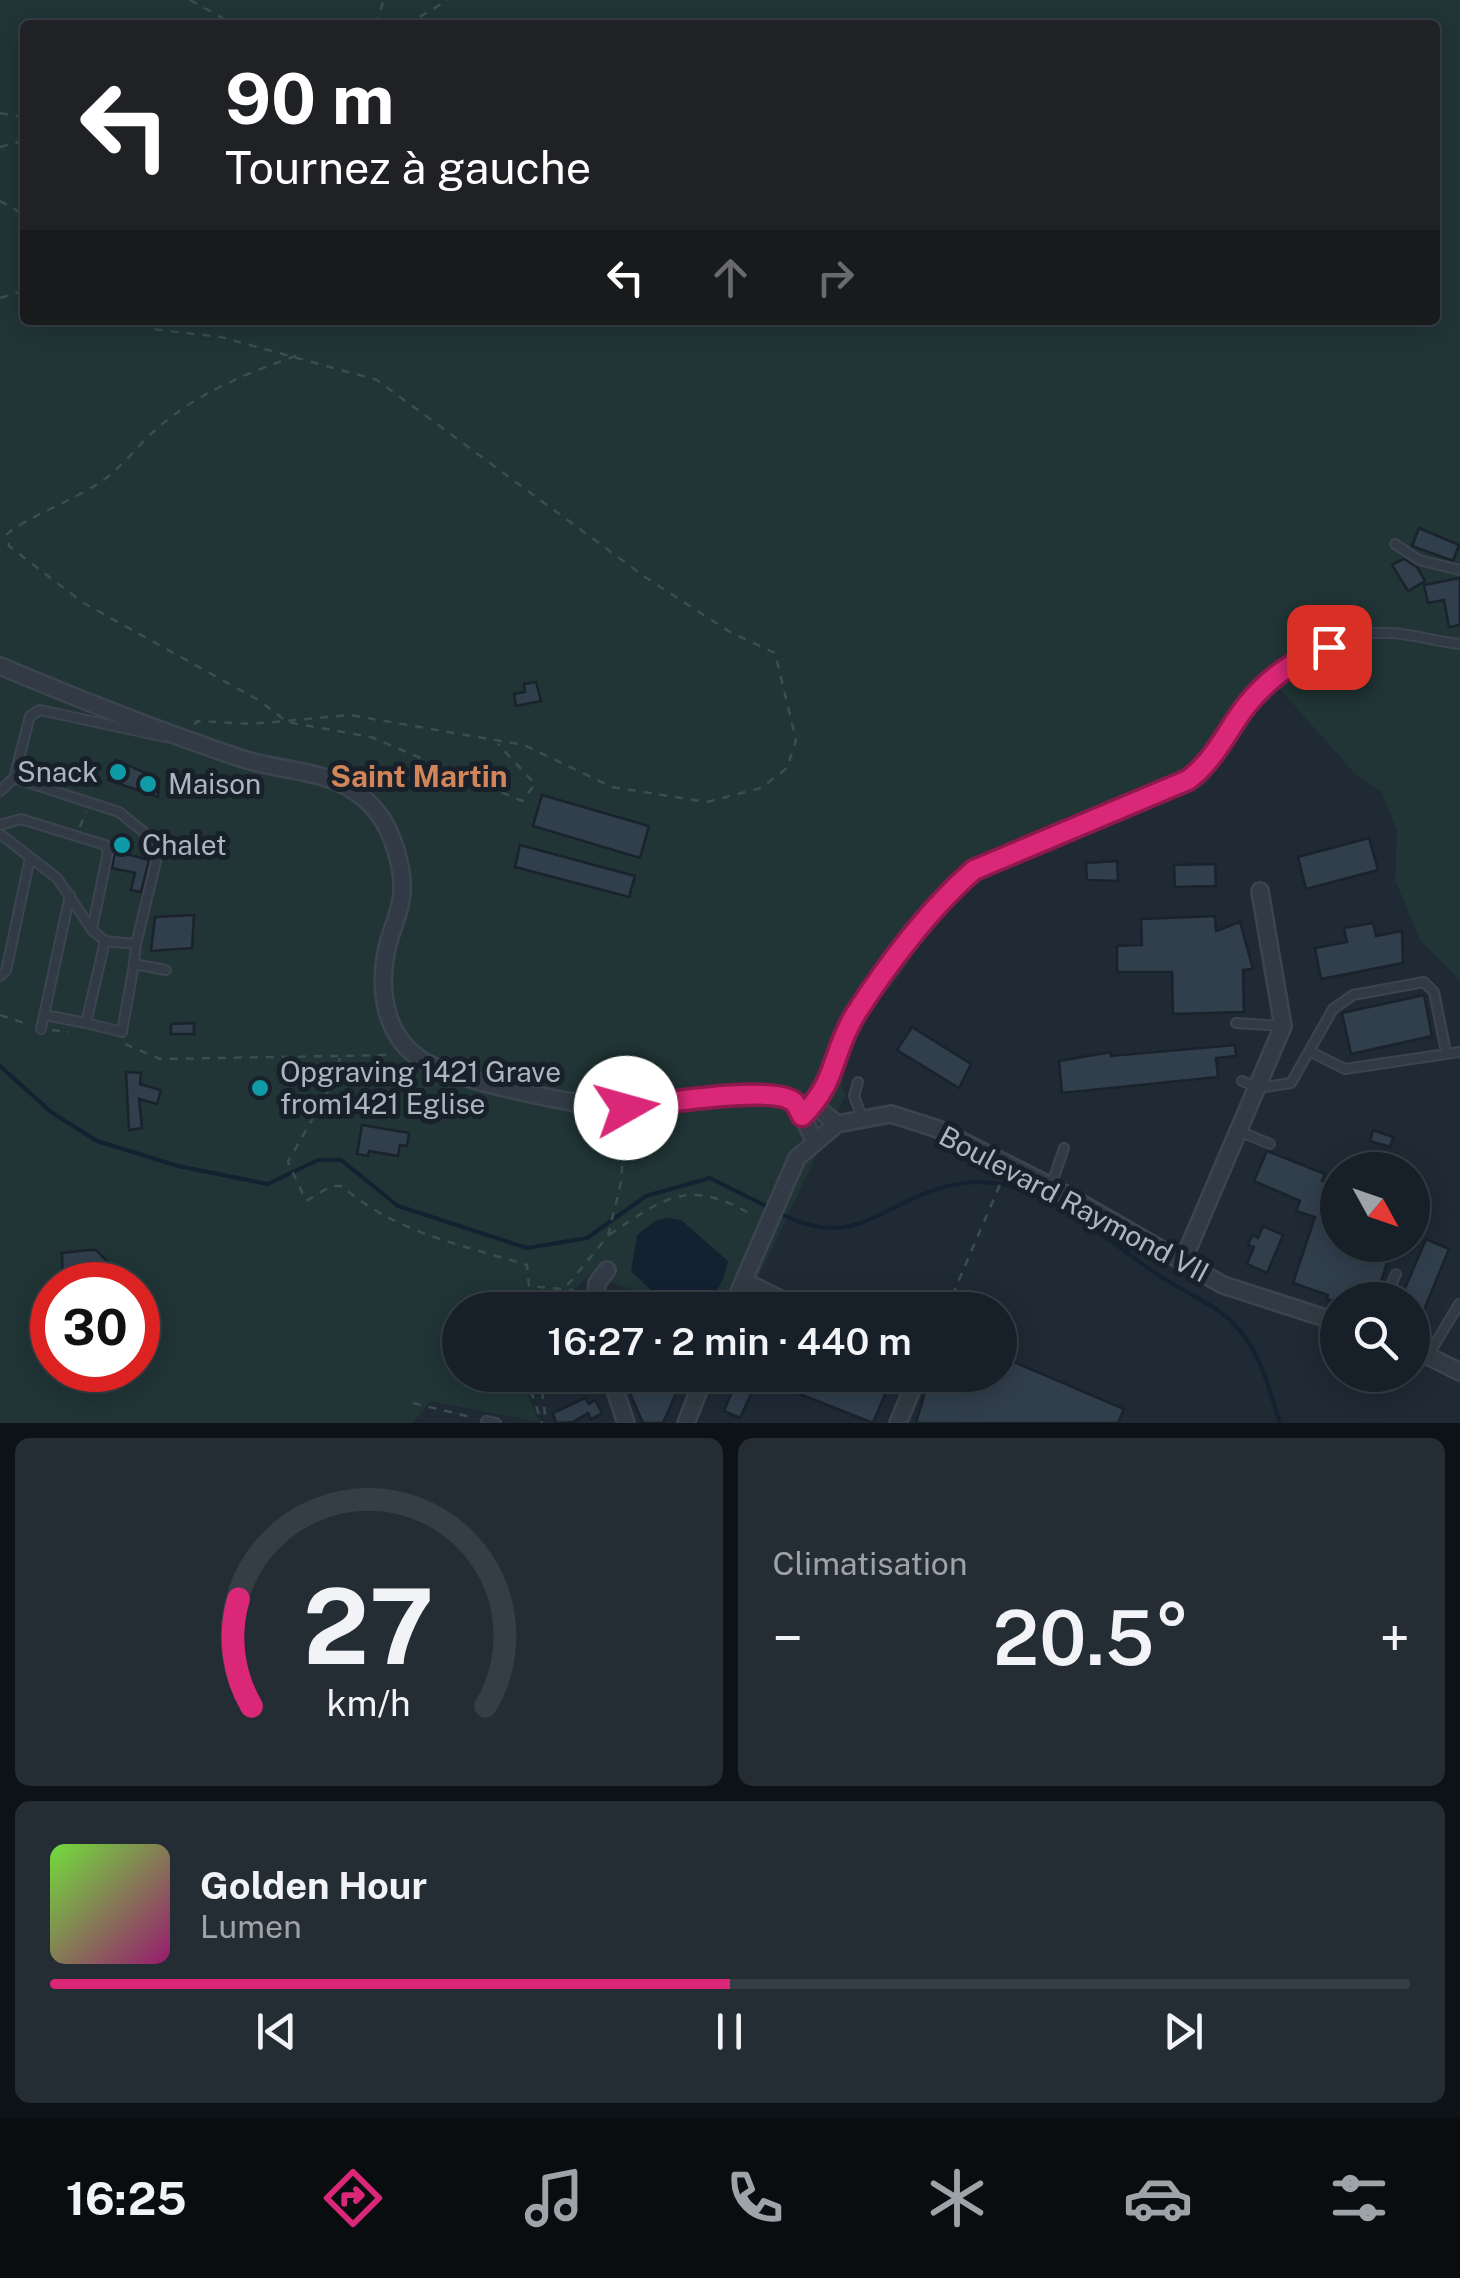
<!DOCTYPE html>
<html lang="fr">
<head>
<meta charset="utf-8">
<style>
	body { margin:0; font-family:"Public Sans",sans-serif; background:#242d34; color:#f1f3f6; height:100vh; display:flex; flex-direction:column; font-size:38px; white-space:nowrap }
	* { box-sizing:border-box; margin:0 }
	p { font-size:32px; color:#9ea3a8 }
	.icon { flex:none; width:55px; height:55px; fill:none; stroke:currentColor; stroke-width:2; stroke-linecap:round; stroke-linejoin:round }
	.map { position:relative; height:1423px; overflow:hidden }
	.drawer { display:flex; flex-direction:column; gap:15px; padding:15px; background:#0d1216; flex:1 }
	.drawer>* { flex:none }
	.banner { position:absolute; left:20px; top:20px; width:1420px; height:305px; border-radius:10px; box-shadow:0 5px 25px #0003,0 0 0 2px #363e45; background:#202124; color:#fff; overflow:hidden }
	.needle { width:65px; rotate:130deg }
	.fabs { position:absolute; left:1320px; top:1152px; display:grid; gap:20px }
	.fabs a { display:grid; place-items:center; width:110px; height:110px; border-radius:50%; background:#172028; box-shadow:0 5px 25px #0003,0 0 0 2px #363e45; font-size:50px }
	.speed { position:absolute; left:30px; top:1262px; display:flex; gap:20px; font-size:50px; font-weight:700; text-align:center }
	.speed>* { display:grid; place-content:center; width:130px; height:130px; border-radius:50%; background:#172028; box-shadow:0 5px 25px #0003,0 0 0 2px #363e45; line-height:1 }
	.speed .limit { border:15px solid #d22; background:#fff; color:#111 }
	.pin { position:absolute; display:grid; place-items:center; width:85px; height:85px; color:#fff; margin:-42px; border-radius:20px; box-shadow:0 5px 15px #0006 }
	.me { position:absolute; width:110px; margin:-55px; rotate:83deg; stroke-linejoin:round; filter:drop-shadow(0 0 8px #0008) }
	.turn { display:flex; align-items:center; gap:35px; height:210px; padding:0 40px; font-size:45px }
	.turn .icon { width:130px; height:130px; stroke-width:2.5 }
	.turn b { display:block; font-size:70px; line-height:85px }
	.lanes { display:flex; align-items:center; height:95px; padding:0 40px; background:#0003; justify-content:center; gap:50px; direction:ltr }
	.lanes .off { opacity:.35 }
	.big { font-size:75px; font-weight:600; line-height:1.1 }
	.drawer .tile { flex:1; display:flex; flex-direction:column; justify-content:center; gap:15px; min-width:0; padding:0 35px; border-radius:15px; background:#242d34 }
	.drawer .dial { align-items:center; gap:0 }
	.dial svg { height:260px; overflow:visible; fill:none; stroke:#363e45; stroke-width:7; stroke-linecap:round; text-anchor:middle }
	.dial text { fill:#f1f3f6; stroke:none }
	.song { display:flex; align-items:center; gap:30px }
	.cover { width:120px; height:120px; border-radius:15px; background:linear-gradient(135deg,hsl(100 70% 55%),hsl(320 70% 35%)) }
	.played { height:10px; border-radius:5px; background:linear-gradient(90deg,#db2777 50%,#363e45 50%) }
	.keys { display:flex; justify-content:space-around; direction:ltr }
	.heat { display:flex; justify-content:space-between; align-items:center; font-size:55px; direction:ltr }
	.drawer .tiles { flex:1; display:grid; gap:15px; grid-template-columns:1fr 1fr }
	.tile:last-child { grid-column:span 2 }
	.trip { position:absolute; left:442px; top:1292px; width:575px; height:100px; border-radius:50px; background:#172028; box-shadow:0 5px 25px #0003,0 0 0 2px #363e45; font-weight:600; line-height:100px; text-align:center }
	.tab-bar { display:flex; height:160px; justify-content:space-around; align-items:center; background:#090d10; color:#9ea3a8 }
	.tab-bar .icon { width:70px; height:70px }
	.tab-bar .on { color:#db2777 }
	.tab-bar b { font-size:45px; color:#f1f3f6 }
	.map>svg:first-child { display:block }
	.green { fill:#213536; fill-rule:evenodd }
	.water { fill:#132131 }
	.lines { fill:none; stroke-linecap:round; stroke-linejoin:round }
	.stream { stroke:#132131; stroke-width:4 }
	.building { fill:#313e4c; stroke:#1a222c; stroke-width:2.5 }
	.lane-casing { stroke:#3c444f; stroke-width:12 }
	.street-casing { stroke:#3c444f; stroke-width:20 }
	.path { stroke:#394e4e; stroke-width:2.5; stroke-dasharray:8 8; stroke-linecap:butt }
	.lane { stroke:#323b45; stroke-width:8 }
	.street { stroke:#323b45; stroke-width:15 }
	.route-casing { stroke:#8e194d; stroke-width:25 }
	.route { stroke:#db2777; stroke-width:18 }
	.culture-dot { fill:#0f9aa8; stroke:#18202a; stroke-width:4 }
	.labels { text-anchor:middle; stroke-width:10; stroke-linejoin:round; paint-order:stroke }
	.poi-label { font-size:28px; fill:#acb6c3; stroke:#18202a; text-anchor:start }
	.street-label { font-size:28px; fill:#acb6c3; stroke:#18202a }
	.neighbourhood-label { font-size:30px; font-weight:bold; fill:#d18559; stroke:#18202a }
</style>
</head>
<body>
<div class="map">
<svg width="1460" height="1423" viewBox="0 0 1460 1423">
	<rect width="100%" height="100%" fill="#1f2a35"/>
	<path class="green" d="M0 0H1460V981L1420 940 1395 880 1397 830 1382 792 1357 776 1279 688C1247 714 1231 755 1204 786L976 880 950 898 898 978 864 1017 847 1054 842 1087 846 1094 750 1294 723 1310H690L589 1275 552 1310H460V1375H527V1393L539 1422 430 1401 413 1423H0ZM25 25H1435V320H25ZM52 1285H138V1370H52Z"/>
	<path class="water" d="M667 1218 681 1220 728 1261C723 1285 715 1297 693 1307L658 1297 631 1271 637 1235 655 1221Z"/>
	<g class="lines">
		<g class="stream">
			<polyline points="0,1066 51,1112 97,1141 178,1166 268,1184 318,1160 341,1160 398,1206 527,1248 587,1238 646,1196 710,1178 770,1208"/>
			<path d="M779 1213C860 1254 881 1199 957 1184 1035 1169 1101 1238 1160 1276 1182 1291 1212 1303 1231 1321 1260 1349 1268 1386 1280 1423"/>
		</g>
	</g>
	<g class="building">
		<polygon points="1419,528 1459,545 1453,561 1412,546"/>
		<polygon points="1404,559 1417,567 1425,581 1408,591 1392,565"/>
		<polygon points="1460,578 1460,625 1449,627 1444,600 1428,603 1424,585"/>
		<polygon points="536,682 541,701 516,706 514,694 525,692 524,684"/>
		<polygon points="116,760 159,779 158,797 108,780"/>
		<polygon points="542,795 649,826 640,858 533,826"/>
		<polygon points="1369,838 1378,870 1306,889 1298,857"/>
		<polygon points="520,845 635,876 629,897 515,867"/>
		<polygon points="115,851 149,860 141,892 131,890 135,873 112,868"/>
		<polygon points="1117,861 1118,881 1087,880 1086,863"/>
		<polygon points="1215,864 1216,886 1175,887 1174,865"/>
		<polygon points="194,915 192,948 151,951 155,917"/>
		<polygon points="1215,916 1216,931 1240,922 1253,969 1243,970 1244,1012 1173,1014 1172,972 1117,972 1117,946 1142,945 1141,919"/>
		<polygon points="1373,923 1376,936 1402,931 1403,963 1321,979 1315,948 1347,942 1344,928"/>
		<polygon points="1424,995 1432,1036 1351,1054 1342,1013"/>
		<polygon points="194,1023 194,1034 171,1034 171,1024"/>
		<polygon points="912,1027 971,1064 959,1088 897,1050"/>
		<polygon points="1235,1045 1236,1056 1216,1058 1218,1077 1062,1093 1059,1061 1111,1052 1111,1056"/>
		<polygon points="126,1072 141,1073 140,1084 161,1090 157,1104 139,1099 142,1128 129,1130"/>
		<polygon points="362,1125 409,1133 407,1146 400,1145 398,1156 369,1151 368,1156 357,1154"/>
		<polygon points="1373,1130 1393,1137 1390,1147 1370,1141"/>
		<polygon points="1267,1151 1325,1174 1322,1181 1338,1186 1338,1245 1393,1245 1375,1300 1327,1300 1328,1295 1293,1283 1315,1217 1296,1211 1300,1201 1254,1181"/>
		<polygon points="1263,1226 1283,1235 1267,1273 1247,1264 1254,1247 1248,1245 1252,1235 1258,1238"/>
		<polygon points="1426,1239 1449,1249 1413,1337 1412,1300 1400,1300"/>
		<polygon points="88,1250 96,1250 112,1266 100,1278 63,1279 62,1253"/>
		<polygon points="1000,1356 1124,1409 1118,1423 916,1423 930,1375 1000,1375"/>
		<polygon points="622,1375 684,1375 663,1423 643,1423"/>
		<polygon points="798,1375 893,1375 873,1423 792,1391"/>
		<polygon points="734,1387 751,1394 740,1418 724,1411"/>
		<polygon points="585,1398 589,1404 595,1400 602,1413 591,1419 588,1413 573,1422 556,1423 553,1413"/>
	</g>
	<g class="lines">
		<g class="lane-casing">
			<g id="lane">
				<polyline points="1395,544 1419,560 1460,570"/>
				<polyline points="0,791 14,778"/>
				<polyline points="0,825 21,819 105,845 108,852 92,929"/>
				<polyline points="0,834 57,878 92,930 105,941 136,944 160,845 119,812 14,778 30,716 40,710 165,737"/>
				<polyline points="136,944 134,964 166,970"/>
				<polyline points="0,976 6,971 30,858"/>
				<polyline points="45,1015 86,1023 105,941"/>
				<polyline points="86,1023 122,1032 134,964"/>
				<polyline points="1236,1023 1283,1026"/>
				<polyline points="41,1029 70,895"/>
				<polyline points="1311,1052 1345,1069 1460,1052"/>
				<polyline points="1242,1081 1259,1088 1291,1083 1333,1009 1353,995 1424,982 1434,992 1446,1052"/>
				<polyline points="858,1082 854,1096 862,1117"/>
				<path d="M812 1106 832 1079 839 1048 855 1014 929 916 974 870 1188 781C1214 761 1226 734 1244 708 1274 667 1339 629 1391 633 1414 634 1437 642 1460 644"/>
				<polyline points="1241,1132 1270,1144"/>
				<polyline points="1051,1186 1064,1148"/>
				<polyline points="1385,1300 1396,1274"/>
				<polyline points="1429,1354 1459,1304"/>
				<polyline points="486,1421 496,1423"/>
			</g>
		</g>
		<g class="street-casing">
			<g id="street">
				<path d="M0 666C76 698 162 732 240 758 288 774 342 767 377 812 392 830 403 866 402 890 402 909 391 930 387 948 378 990 384 1038 425 1062 457 1081 593 1110 631 1108 683 1105 744 1082 795 1103"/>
				<polyline points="814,1139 795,1103 814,1105 837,1124"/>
				<polyline points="1182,1263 1283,1026 1260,891"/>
				<polyline points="744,1281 802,1310"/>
				<polyline points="595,1310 597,1283 607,1270"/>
				<polyline points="731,1310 797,1158 837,1124 891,1114 938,1129 1051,1186 1223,1285 1338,1322"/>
				<polyline points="1412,1348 1460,1372"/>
				<polyline points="610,1375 626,1423"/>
				<polyline points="686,1423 705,1375"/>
				<polyline points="898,1423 918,1375"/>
			</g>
		</g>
		<g class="path">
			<polyline points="190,0 235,25"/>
			<polyline points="375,25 384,0"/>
			<polyline points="406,25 448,0"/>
			<polyline points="0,113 25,118"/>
			<polyline points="0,147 25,140"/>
			<polyline points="0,201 25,215"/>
			<polyline points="0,298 25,290"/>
			<polyline points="126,320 140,322"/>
			<polyline points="142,320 152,329 221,337 377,380 645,577 730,632 775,653 796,740 787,768 761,788 707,802 612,787 524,745 350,715 252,724 197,721 193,727"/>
			<path d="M296 356C244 374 193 395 152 433 135 449 122 467 102 481 71 502 36 512 7 534L9 546 82 602 260 701 287 722 371 737 522 801 535 784 498 744"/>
			<polyline points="80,827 86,811"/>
			<polyline points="0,1015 30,1025"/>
			<polyline points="52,1030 69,1032"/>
			<polyline points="125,1044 160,1059 393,1055"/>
			<path d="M340 1058 331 1086 288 1162 306 1201 331 1186H342C393 1232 462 1245 527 1265L529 1286 573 1290 557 1310"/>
			<path d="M609 1235C666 1196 690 1178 754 1216"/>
			<polyline points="547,1310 608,1236 621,1182 625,1125"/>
			<polyline points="946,1310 1002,1180"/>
			<polyline points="533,1375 532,1394 542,1423"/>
			<polyline points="540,1375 546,1423"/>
			<polyline points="413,1403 475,1418"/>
		</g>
		<use href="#lane" class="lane"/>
		<use href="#street" class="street"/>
	</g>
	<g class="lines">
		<g class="route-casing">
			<path id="route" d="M626 1108C657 1104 772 1084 794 1102 796 1104 801 1114 802 1116 838 1081 831 1054 855 1015 886 966 931 907 974 870L1188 780C1215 760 1226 732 1246 706 1267 679 1297 658 1329 647"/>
		</g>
		<use href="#route" class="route"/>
	</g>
	<g class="culture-dot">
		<circle cx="118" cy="772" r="10"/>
		<circle cx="148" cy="784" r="10"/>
		<circle cx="122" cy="845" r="10"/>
		<circle cx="260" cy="1088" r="10"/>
	</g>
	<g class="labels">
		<g class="poi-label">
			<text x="98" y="782" text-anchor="end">Snack</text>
			<text x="168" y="794">Maison</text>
			<text x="142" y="855">Chalet</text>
			<text x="280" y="1082">Opgraving 1421 Grave<tspan x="280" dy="32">from1421 Eglise</tspan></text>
		</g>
		<g class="street-label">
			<text transform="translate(1074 1204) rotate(28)" y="10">Boulevard Raymond VII</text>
		</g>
		<g class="neighbourhood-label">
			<text x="419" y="787">Saint Martin</text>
		</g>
	</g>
</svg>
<div class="fabs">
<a><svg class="needle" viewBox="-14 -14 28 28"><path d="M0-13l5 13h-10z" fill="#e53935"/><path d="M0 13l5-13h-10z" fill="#9ea3a8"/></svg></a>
<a><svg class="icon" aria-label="search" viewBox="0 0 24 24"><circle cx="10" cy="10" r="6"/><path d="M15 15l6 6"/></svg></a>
</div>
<div class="speed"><div class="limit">30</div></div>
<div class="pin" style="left:1329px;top:647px;background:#d93025"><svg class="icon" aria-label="arrive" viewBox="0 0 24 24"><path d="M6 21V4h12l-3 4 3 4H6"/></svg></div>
<svg class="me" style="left:626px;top:1108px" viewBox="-20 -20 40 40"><circle r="19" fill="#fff"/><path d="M0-13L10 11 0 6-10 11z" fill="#db2777"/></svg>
<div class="trip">16:27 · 2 min · 440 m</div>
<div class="banner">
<div class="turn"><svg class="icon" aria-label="left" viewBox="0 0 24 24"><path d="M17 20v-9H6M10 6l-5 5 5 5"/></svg><div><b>90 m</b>Tournez à gauche</div></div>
<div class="lanes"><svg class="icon" aria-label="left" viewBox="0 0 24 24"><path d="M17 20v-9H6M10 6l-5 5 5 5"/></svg><svg class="icon off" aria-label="ahead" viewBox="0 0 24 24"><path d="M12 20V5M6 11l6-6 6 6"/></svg><svg class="icon off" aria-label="right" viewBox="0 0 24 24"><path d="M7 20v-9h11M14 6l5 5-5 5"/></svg></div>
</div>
</div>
<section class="drawer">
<div class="tiles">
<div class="tile dial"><svg viewBox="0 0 100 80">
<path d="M14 69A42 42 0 1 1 86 69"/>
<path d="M14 69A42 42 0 0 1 10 36" stroke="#db2777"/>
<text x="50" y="56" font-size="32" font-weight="700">27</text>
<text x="50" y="72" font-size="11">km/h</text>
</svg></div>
<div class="tile"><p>Climatisation</p>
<div class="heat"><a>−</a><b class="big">20.5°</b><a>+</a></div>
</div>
<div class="tile">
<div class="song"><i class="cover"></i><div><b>Golden Hour</b><p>Lumen</p></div></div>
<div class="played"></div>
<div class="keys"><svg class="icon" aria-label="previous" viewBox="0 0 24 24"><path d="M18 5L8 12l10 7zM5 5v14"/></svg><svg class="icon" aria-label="pause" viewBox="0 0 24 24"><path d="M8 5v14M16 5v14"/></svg><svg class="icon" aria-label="next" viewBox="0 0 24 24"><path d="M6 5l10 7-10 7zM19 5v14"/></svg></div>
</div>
</div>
</section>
<nav class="tab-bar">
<b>16:25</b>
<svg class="icon on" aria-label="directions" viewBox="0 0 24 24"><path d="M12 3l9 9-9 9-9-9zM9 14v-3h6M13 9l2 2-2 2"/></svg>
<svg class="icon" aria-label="music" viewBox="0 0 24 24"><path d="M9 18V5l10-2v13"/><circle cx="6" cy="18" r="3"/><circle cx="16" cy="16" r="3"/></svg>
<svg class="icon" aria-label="phone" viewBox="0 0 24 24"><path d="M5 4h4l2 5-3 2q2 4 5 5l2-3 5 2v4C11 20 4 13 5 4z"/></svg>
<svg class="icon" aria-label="climate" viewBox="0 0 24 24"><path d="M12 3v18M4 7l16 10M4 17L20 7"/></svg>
<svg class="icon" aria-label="car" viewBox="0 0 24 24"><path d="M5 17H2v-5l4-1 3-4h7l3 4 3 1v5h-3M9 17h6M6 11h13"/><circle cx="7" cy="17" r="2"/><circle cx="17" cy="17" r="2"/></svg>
<svg class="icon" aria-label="filters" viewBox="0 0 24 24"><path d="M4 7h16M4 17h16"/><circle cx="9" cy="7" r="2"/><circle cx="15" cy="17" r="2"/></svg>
</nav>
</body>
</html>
